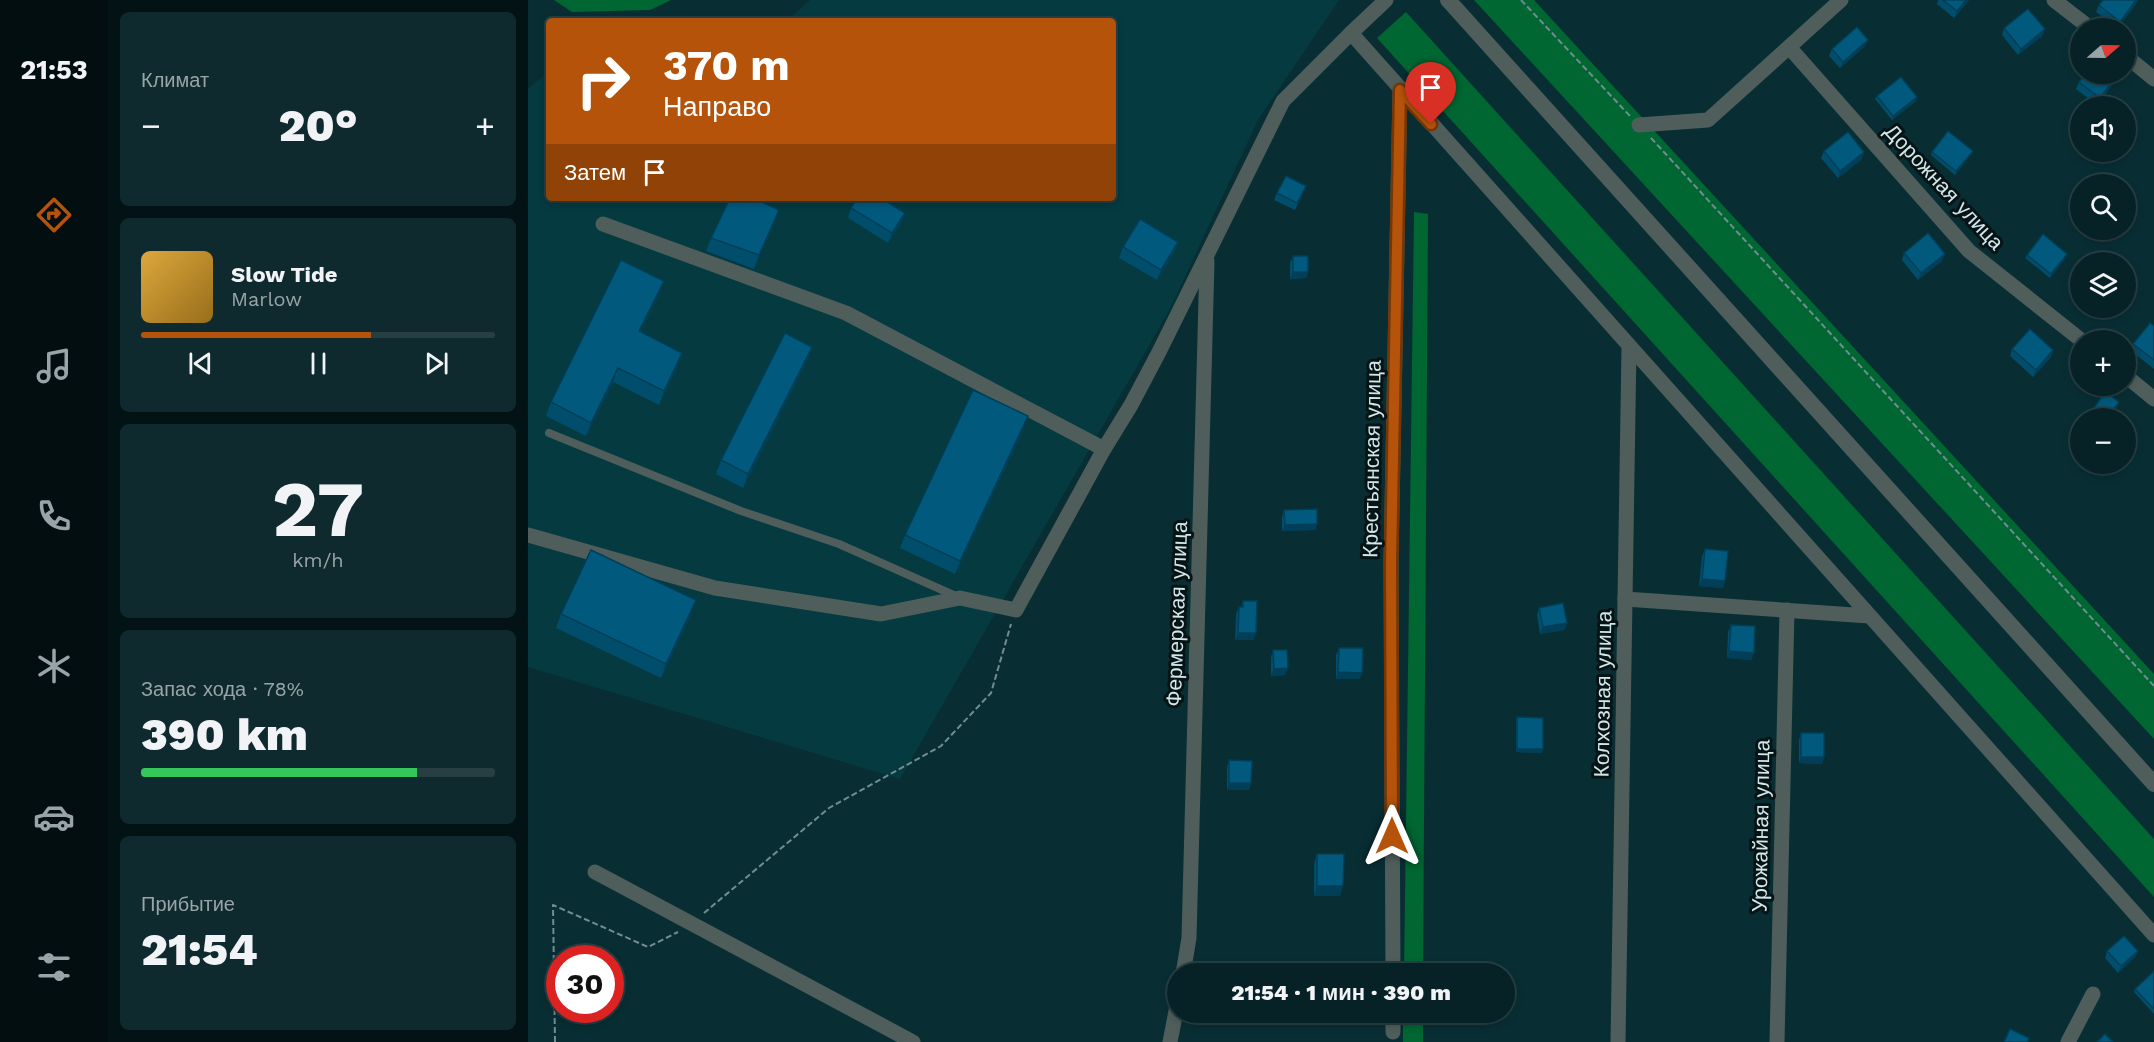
<!DOCTYPE html>
<html lang="ru">
<head>
<meta charset="utf-8">
<style>
	body { margin:0; font-family:"Work Sans",sans-serif; background:#0f2a2e; color:#f1f3f6; height:100vh; display:flex; flex-direction:column; font-size:22px; white-space:nowrap }
	* { box-sizing:border-box; margin:0 }
	p { font-size:20px; color:#98a4a7 }
	.icon { flex:none; width:33px; height:33px; fill:none; stroke:currentColor; stroke-width:2; stroke-linecap:round; stroke-linejoin:round }
	.map { position:relative; flex:1; overflow:hidden }
	.drawer { display:flex; flex-direction:column; gap:12px; padding:12px; background:#031315; width:420px }
	.drawer>* { flex:none }
	.guide { position:absolute; left:18px; top:18px; width:570px; height:183px; border-radius:6px; box-shadow:0 3px 9px #0003,0 0 0 2px #273f43; background:#b45309; color:#fff; overflow:hidden }
	.needle { width:39px; rotate:70deg }
	.fabs { position:absolute; left:1542px; top:18px; display:grid; gap:12px }
	.fabs a { display:grid; place-items:center; width:66px; height:66px; border-radius:50%; background:#062226; box-shadow:0 3px 9px #0003,0 0 0 2px #273f43; font-size:30px }
	.speed { position:absolute; left:18px; top:945px; display:flex; gap:12px; font-size:30px; font-weight:700; text-align:center }
	.speed>* { display:grid; place-content:center; width:78px; height:78px; border-radius:50%; background:#062226; box-shadow:0 3px 9px #0003,0 0 0 2px #273f43; line-height:1 }
	.speed .limit { border:9px solid #d22; background:#fff; color:#111 }
	.pin { position:absolute; display:grid; place-items:center; width:51px; height:51px; color:#fff; margin:-62px -26px; border-radius:50% 50% 50% 0; rotate:-45deg; box-shadow:0 0 6px #0007 }
	.pin .icon { rotate:45deg }
	.me { position:absolute; width:66px; margin:-33px; rotate:0deg; stroke-linejoin:round; filter:drop-shadow(0 0 4px #0008) }
	.turn { display:flex; align-items:center; gap:21px; height:126px; padding:0 18px; font-size:27px }
	.turn .icon { width:78px; height:78px; stroke-width:2.5 }
	.turn b { display:block; font-size:42px; line-height:51px }
	.then { display:flex; align-items:center; height:57px; padding:0 18px; background:#0003; gap:12px; font-size:22px }
	.big { font-size:45px; font-weight:800; line-height:1.1 }
	.drawer .widget { flex:1; display:flex; flex-direction:column; justify-content:center; gap:9px; min-width:0; padding:0 21px; border-radius:9px; background:#0f2a2e }
	.drawer .dial { align-items:center; gap:0 }
	.dial b { font-size:78px; line-height:1 }
	.song { display:flex; align-items:center; gap:18px }
	.cover { width:72px; height:72px; border-radius:9px; background:linear-gradient(135deg,hsl(40 70% 55%),hsl(40 70% 35%)) }
	.played { height:6px; border-radius:3px; background:linear-gradient(90deg,#b45309 65%,#273f43 65%) }
	.keys { display:flex; justify-content:space-around; direction:ltr }
	.heat { display:flex; justify-content:space-between; align-items:center; font-size:33px; direction:ltr }
	.charge { height:9px; border-radius:4px; background:linear-gradient(90deg,#34c759 78%,#273f43 0) }
	.trip { position:absolute; left:639px; top:963px; width:348px; height:60px; border-radius:30px; background:#062226; box-shadow:0 3px 9px #0003,0 0 0 2px #273f43; font-weight:800; line-height:60px; text-align:center }
	main { display:flex; flex:1; min-height:0 }
	.menu { display:flex; flex-direction:column; width:108px; justify-content:space-around; align-items:center; background:#020e0f; color:#98a4a7 }
	.menu .icon { width:42px; height:42px }
	.menu .active { color:#b45309 }
	.menu b { font-size:27px; color:#f1f3f6 }
	.map>svg:first-child { display:block }
	.built { fill:#043a40 }
	.forest { fill:#006632 }
	.lines { fill:none; stroke-linecap:round; stroke-linejoin:round }
	.path { stroke:#718d91; stroke-width:2; stroke-dasharray:6 3; stroke-linecap:butt }
	.service { stroke:#4f5e5b; stroke-width:8 }
	.minor { stroke:#4f5e5b; stroke-width:15 }
	.tertiary { stroke:#4f5e5b; stroke-width:16 }
	.wall { fill:#014d6c }
	.shaded-wall { fill:#013f58 }
	.building { fill:#015a7e; stroke:#013f58; stroke-width:1.5 }
	.route-casing { stroke:#753606; stroke-width:15 }
	.route { stroke:#b45309; stroke-width:10 }
	.labels { text-anchor:middle; stroke-width:6; stroke-linejoin:round; paint-order:stroke }
	.street-label { font-size:21px; fill:#d3e7ea; stroke:#061416 }
</style>
</head>
<body>
<main>
<nav class="menu">
<b>21:53</b>
<svg class="icon active" aria-label="directions" viewBox="0 0 24 24"><path d="M12 3l9 9-9 9-9-9zM9 14v-3h6M13 9l2 2-2 2"/></svg>
<svg class="icon" aria-label="music" viewBox="0 0 24 24"><path d="M9 18V5l10-2v13"/><circle cx="6" cy="18" r="3"/><circle cx="16" cy="16" r="3"/></svg>
<svg class="icon" aria-label="phone" viewBox="0 0 24 24"><path d="M5 4h4l2 5-3 2q2 4 5 5l2-3 5 2v4C11 20 4 13 5 4z"/></svg>
<svg class="icon" aria-label="climate" viewBox="0 0 24 24"><path d="M12 3v18M4 7l16 10M4 17L20 7"/></svg>
<svg class="icon" aria-label="car" viewBox="0 0 24 24"><path d="M5 17H2v-5l4-1 3-4h7l3 4 3 1v5h-3M9 17h6M6 11h13"/><circle cx="7" cy="17" r="2"/><circle cx="17" cy="17" r="2"/></svg>
<svg class="icon" aria-label="filters" viewBox="0 0 24 24"><path d="M4 7h16M4 17h16"/><circle cx="9" cy="7" r="2"/><circle cx="15" cy="17" r="2"/></svg>
</nav>
<section class="drawer">
<div class="widget"><p>Климат</p>
<div class="heat"><a>−</a><b class="big">20°</b><a>+</a></div>
</div>
<div class="widget">
<div class="song"><i class="cover"></i><div><b>Slow Tide</b><p>Marlow</p></div></div>
<div class="played"></div>
<div class="keys"><svg class="icon" aria-label="previous" viewBox="0 0 24 24"><path d="M18 5L8 12l10 7zM5 5v14"/></svg><svg class="icon" aria-label="pause" viewBox="0 0 24 24"><path d="M8 5v14M16 5v14"/></svg><svg class="icon" aria-label="next" viewBox="0 0 24 24"><path d="M6 5l10 7-10 7zM19 5v14"/></svg></div>
</div>
<div class="widget dial"><b>27</b><p>km/h</p></div>
<div class="widget"><p>Запас хода · 78%</p><b class="big">390 km</b><div class="charge"></div></div>
<div class="widget"><p>Прибытие</p><b class="big">21:54</b></div>
</section>
<div class="map">
<svg width="1626" height="1042" viewBox="0 0 1626 1042">
	<rect width="100%" height="100%" fill="#082e33"/>
	<polygon class="built" points="282,0 811,0 730,120 642,309 372,779 0,667 0,89 21,71 21,198 585,198 585,21 259,21"/>
	<g class="forest">
		<polygon points="26,0 143,0 122,10 44,12"/>
		<polygon points="946,0 1006,0 1626,674 1626,739"/>
		<polygon points="878,12 1626,839 1626,897 849,38"/>
		<polygon points="886,212 900,214 895,973 876,974"/>
		<rect x="875" y="1013" width="20" height="29"/>
	</g>
	<g class="lines">
		<g class="path">
			<polyline points="993,0 1102,116"/>
			<polyline points="1123,138 1626,686"/>
			<polyline points="176,913 301,808 413,746 463,693 483,624"/>
			<polyline points="27,1042 25,905 120,947 150,932"/>
		</g>
		<polyline class="service" points="21,433 213,511 311,544 430,597"/>
		<g class="minor">
			<polyline points="1526,0 1562,28"/>
			<polyline points="823,33 1626,935"/>
			<polyline points="1261,47 1441,251 1553,340"/>
			<polyline points="1598,56 1626,79"/>
			<polyline points="1111,125 1180,120 1313,0"/>
			<polyline points="75,224 318,313 576,449 603,405 631,352 755,101 823,33 858,0"/>
			<polyline points="1598,376 1626,399"/>
			<polyline points="0,535 187,588 353,614 432,598 488,610 576,449"/>
			<polyline points="1097,599 1341,616"/>
			<polyline points="67,872 385,1042"/>
			<polyline points="655,974 661,938 679,261"/>
			<polyline points="865,974 863,562 872,90"/>
			<polyline points="865,1012 865,1032"/>
			<polyline points="642,1042 650,1001"/>
			<polyline points="1090,1042 1101,347"/>
			<polyline points="1249,1042 1259,610"/>
			<polyline points="1540,1042 1565,994"/>
		</g>
		<polyline class="tertiary" points="920,0 1626,784"/>
	</g>
	<g class="wall">
		<polygon points="1410,0 1441,0 1426,18 1409,4"/>
		<polygon points="1608,4 1589,28 1568,12 1571,5"/>
		<polygon points="1476,28 1517,29 1514,36 1490,55 1474,35"/>
		<polygon points="1337,46 1312,68 1301,56 1304,49"/>
		<polygon points="1588,80 1569,105 1548,89 1551,82"/>
		<polygon points="1349,96 1389,97 1388,101 1364,120 1347,99"/>
		<polygon points="1296,151 1334,159 1310,178 1293,158"/>
		<polygon points="1445,151 1443,154 1427,175 1403,155 1404,152"/>
		<polygon points="778,186 767,210 746,200 749,193"/>
		<polygon points="323,208 373,223 360,243 320,218"/>
		<polygon points="246,223 226,269 178,251 183,238"/>
		<polygon points="650,242 646,252 629,280 591,258 595,247"/>
		<polygon points="1376,253 1414,261 1390,280 1374,260"/>
		<polygon points="1539,254 1538,257 1522,278 1497,258 1499,255"/>
		<polygon points="765,256 780,272 778,278 762,279 762,263"/>
		<polygon points="131,294 112,332 154,353 149,367 131,405 85,382 58,436 18,416 23,402"/>
		<polygon points="1626,326 1626,369 1603,351 1605,344"/>
		<polygon points="1484,349 1523,357 1505,377 1482,356"/>
		<polygon points="279,360 215,488 188,474 193,460"/>
		<polygon points="495,430 427,574 372,548 377,535"/>
		<polygon points="756,510 789,524 787,530 754,531 754,517"/>
		<polygon points="1177,549 1197,581 1195,588 1171,586 1174,556"/>
		<polygon points="715,601 728,633 725,640 707,640 708,614 711,607 713,607"/>
		<polygon points="1011,608 1039,623 1036,630 1012,634 1009,615"/>
		<polygon points="33,614 163,614 133,678 28,628"/>
		<polygon points="1203,625 1226,653 1223,660 1199,658 1200,632"/>
		<polygon points="811,648 832,679 808,679 808,655"/>
		<polygon points="745,650 757,675 743,676 743,657"/>
		<polygon points="989,717 1014,753 988,752 988,721"/>
		<polygon points="1273,733 1296,757 1294,764 1271,763 1271,740"/>
		<polygon points="701,760 723,783 721,790 699,790 699,767"/>
		<polygon points="789,854 812,896 786,896 786,864"/>
		<polygon points="1579,951 1610,951 1607,957 1590,973 1577,958"/>
		<polygon points="1626,971 1626,1014 1606,992 1607,989"/>
	</g>
	<g class="shaded-wall">
		<polygon points="1438,0 1441,0 1426,18 1429,11"/>
		<polygon points="1608,0 1610,0 1608,4 1589,28 1592,22"/>
		<polygon points="1517,29 1514,36 1490,55 1493,49"/>
		<polygon points="1340,40 1337,46 1312,68 1315,62"/>
		<polygon points="1590,74 1588,80 1569,105 1572,98"/>
		<polygon points="1389,97 1388,101 1364,120 1365,116"/>
		<polygon points="1445,151 1443,154 1427,175 1428,171"/>
		<polygon points="1336,152 1334,159 1310,178 1312,171"/>
		<polygon points="251,210 246,223 226,269 231,255"/>
		<polygon points="377,213 373,223 360,243 364,233"/>
		<polygon points="650,242 646,252 629,280 633,270"/>
		<polygon points="1417,254 1414,261 1390,280 1393,273"/>
		<polygon points="1539,254 1538,257 1522,278 1523,274"/>
		<polygon points="765,272 780,272 778,278 762,279"/>
		<polygon points="136,281 131,294 106,345 111,331"/>
		<polygon points="284,347 279,360 215,488 220,474"/>
		<polygon points="1525,350 1523,357 1505,377 1508,370"/>
		<polygon points="154,353 149,367 131,405 136,391"/>
		<polygon points="90,368 85,382 58,436 63,423"/>
		<polygon points="1591,402 1588,409 1581,418 1579,418"/>
		<polygon points="500,416 495,430 427,574 432,561"/>
		<polygon points="789,524 787,530 754,531 757,525"/>
		<polygon points="1174,579 1197,581 1195,588 1171,586"/>
		<polygon points="168,600 163,614 133,678 138,664"/>
		<polygon points="1039,623 1036,630 1012,634 1015,627"/>
		<polygon points="710,633 728,633 725,640 707,640"/>
		<polygon points="1201,651 1226,653 1223,660 1199,658"/>
		<polygon points="760,668 757,675 743,676 746,669"/>
		<polygon points="810,672 834,673 832,679 808,679"/>
		<polygon points="989,749 1015,749 1014,753 988,752"/>
		<polygon points="1273,757 1296,757 1294,764 1271,763"/>
		<polygon points="701,783 723,783 721,790 699,790"/>
		<polygon points="789,886 815,886 812,896 786,896"/>
		<polygon points="1610,951 1607,957 1590,973 1593,966"/>
	</g>
	<g class="building">
		<polygon points="1415,0 1438,0 1429,11"/>
		<polygon points="1575,0 1608,0 1592,22 1571,5"/>
		<polygon points="1500,9 1517,29 1493,49 1476,28"/>
		<polygon points="1329,27 1340,40 1315,62 1304,49"/>
		<polygon points="1557,74 1590,74 1572,98 1551,82"/>
		<polygon points="1373,77 1389,97 1365,116 1349,96"/>
		<polygon points="1420,131 1445,151 1428,171 1404,152"/>
		<polygon points="1320,132 1336,152 1312,171 1296,151"/>
		<polygon points="758,176 778,186 769,203 749,193"/>
		<polygon points="202,198 225,198 251,210 231,255 183,238"/>
		<polygon points="329,198 353,198 377,213 364,233 323,208"/>
		<polygon points="612,219 650,242 633,270 595,247"/>
		<polygon points="1400,233 1417,254 1393,273 1376,253"/>
		<polygon points="1515,234 1539,254 1523,274 1499,255"/>
		<rect x="765" y="256" width="15" height="16"/>
		<polygon points="93,260 136,281 111,331 154,353 136,391 90,368 63,423 23,402"/>
		<polygon points="1622,323 1626,326 1626,360 1605,344"/>
		<polygon points="1502,329 1525,350 1508,370 1484,349"/>
		<polygon points="257,333 284,347 220,474 193,460"/>
		<polygon points="445,390 500,416 432,561 377,535"/>
		<polygon points="1577,392 1591,402 1579,418 1559,418"/>
		<polygon points="789,509 789,524 757,525 756,510"/>
		<polygon points="1177,549 1200,551 1197,581 1174,579"/>
		<polygon points="63,550 168,600 138,664 33,614"/>
		<polygon points="715,601 729,601 728,633 710,633 711,607 715,607"/>
		<polygon points="1035,603 1039,623 1015,627 1011,608"/>
		<polygon points="1203,625 1227,626 1226,653 1201,651"/>
		<polygon points="811,648 835,648 834,673 810,672"/>
		<polygon points="745,650 759,650 760,668 746,669"/>
		<polygon points="989,717 1015,718 1015,749 989,749"/>
		<rect x="1273" y="733" width="23" height="24"/>
		<polygon points="701,760 724,761 723,783 701,783"/>
		<polygon points="789,854 816,854 815,886 789,886"/>
		<polygon points="1596,936 1610,951 1593,966 1579,951"/>
		<polygon points="1626,971 1626,1009 1607,989"/>
		<polygon points="1482,1029 1501,1038 1499,1042 1476,1042"/>
		<polygon points="1577,1034 1585,1042 1569,1042"/>
	</g>
	<g class="lines">
		<g class="route-casing">
			<polyline id="route" points="864,836 863,562 872,90 903,124"/>
		</g>
		<use href="#route" class="route"/>
	</g>
	<g class="labels">
		<g class="street-label">
			<text transform="translate(1416 187) rotate(47)" y="7">Дорожная улица</text>
			<text transform="translate(844 459) rotate(-89)" y="7">Крестьянская улица</text>
			<text transform="translate(649 614) rotate(-88)" y="7">Фермерская улица</text>
			<text transform="translate(1075 694) rotate(-89)" y="7">Колхозная улица</text>
			<text transform="translate(1233 826) rotate(-89)" y="7">Урожайная улица</text>
		</g>
	</g>
</svg>
<div class="fabs">
<a><svg class="needle" viewBox="-14 -14 28 28"><path d="M0-13l5 13h-10z" fill="#e53935"/><path d="M0 13l5-13h-10z" fill="#98a4a7"/></svg></a>
<a><svg class="icon" aria-label="sound" viewBox="0 0 24 24"><path d="M4 9h4l5-4v14l-5-4H4zM17 9q2 3 0 6"/></svg></a>
<a><svg class="icon" aria-label="search" viewBox="0 0 24 24"><circle cx="10" cy="10" r="6"/><path d="M15 15l6 6"/></svg></a>
<a><svg class="icon" aria-label="layers" viewBox="0 0 24 24"><path d="M12 4l9 5-9 5-9-5zM3 14l9 5 9-5"/></svg></a>
<a>+</a>
<a>−</a>
</div>
<div class="speed"><div class="limit">30</div></div>
<div class="pin" style="left:903px;top:124px;background:#d93025"><svg class="icon" aria-label="arrive" viewBox="0 0 24 24"><path d="M6 21V4h12l-3 4 3 4H6"/></svg></div>
<svg class="me" style="left:864px;top:836px" viewBox="-20 -20 40 40"><path d="M0-17L14 15 0 8-14 15z" fill="#b45309" stroke="#fff" stroke-width="4"/></svg>
<div class="trip">21:54 · 1 мин · 390 m</div>
<div class="guide">
<div class="turn"><svg class="icon" aria-label="right" viewBox="0 0 24 24"><path d="M7 20v-9h11M14 6l5 5-5 5"/></svg><div><b>370 m</b>Направо</div></div>
<div class="then">Затем<svg class="icon" aria-label="arrive" viewBox="0 0 24 24"><path d="M6 21V4h12l-3 4 3 4H6"/></svg></div>
</div>
</div>
</main>
</body>
</html>
